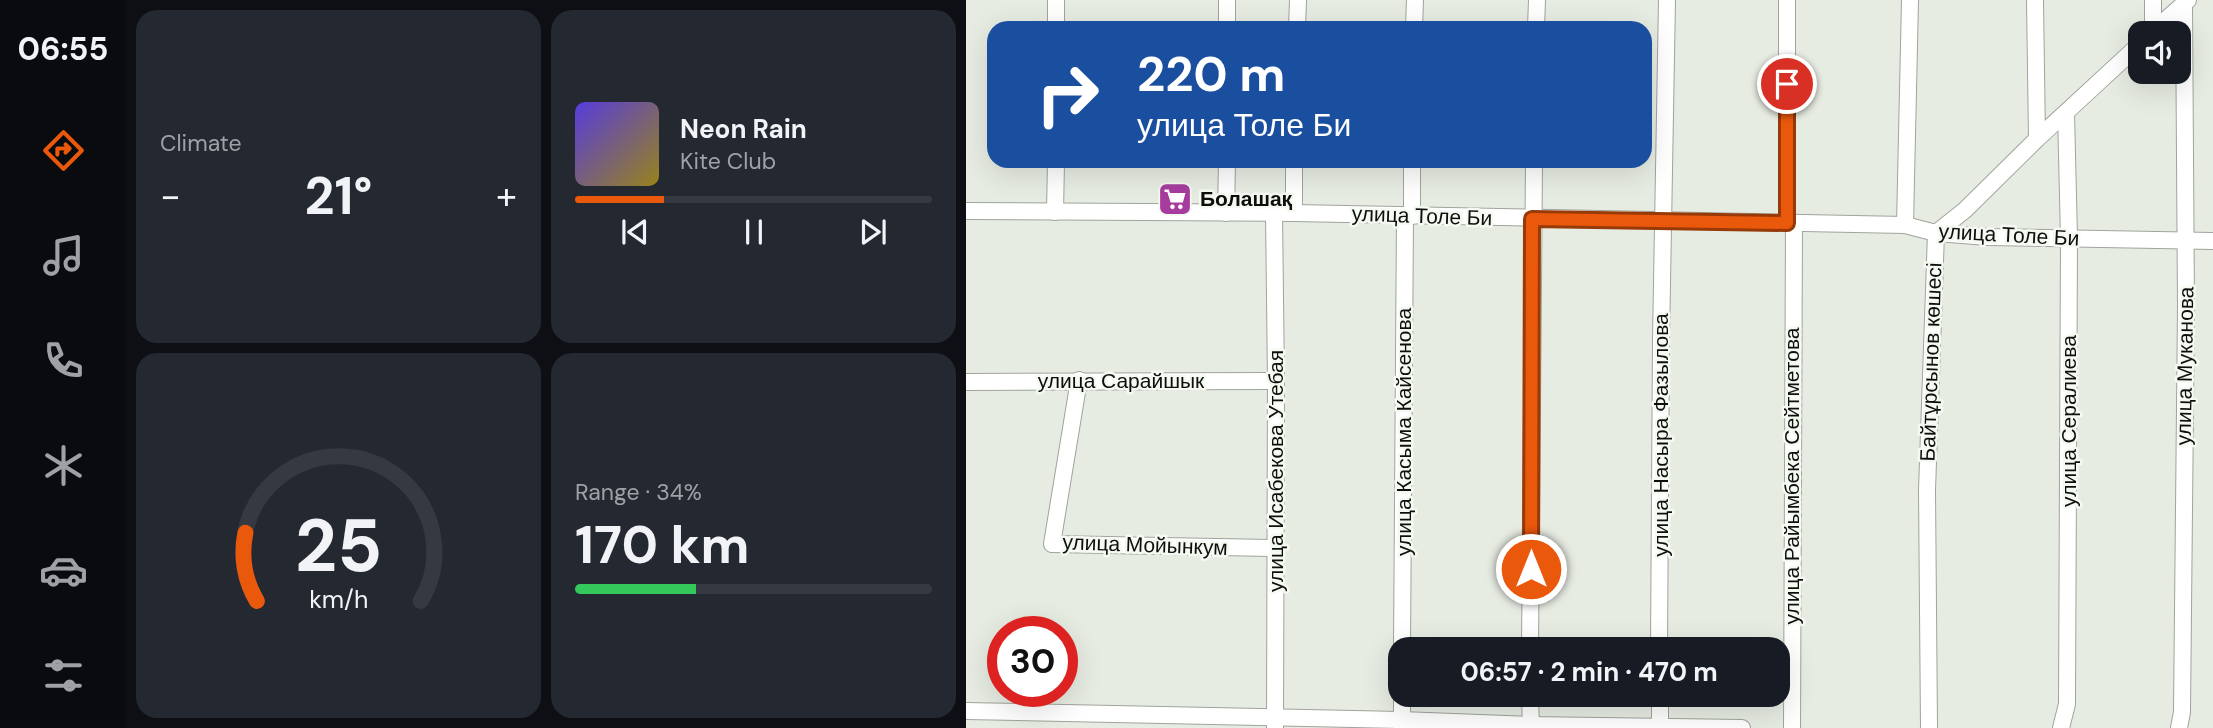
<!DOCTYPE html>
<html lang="en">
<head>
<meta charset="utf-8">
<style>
	body { margin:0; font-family:"DM Sans",sans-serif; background:#242831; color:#f1f3f6; height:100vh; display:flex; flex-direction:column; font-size:26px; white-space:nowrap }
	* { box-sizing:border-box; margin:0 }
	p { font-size:23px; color:#9ea1a6 }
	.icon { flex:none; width:38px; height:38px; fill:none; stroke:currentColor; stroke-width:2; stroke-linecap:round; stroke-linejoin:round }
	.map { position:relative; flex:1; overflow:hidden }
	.panel { display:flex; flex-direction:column; gap:10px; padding:10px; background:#0d0f14; width:840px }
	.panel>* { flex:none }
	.top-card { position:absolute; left:21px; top:21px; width:665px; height:147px; border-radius:21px; box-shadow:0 7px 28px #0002; background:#1a4fa0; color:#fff; overflow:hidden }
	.fabs { position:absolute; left:1162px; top:21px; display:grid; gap:14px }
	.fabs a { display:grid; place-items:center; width:63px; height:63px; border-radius:14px; background:#171b24; box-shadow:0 7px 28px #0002; font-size:35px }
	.speed { position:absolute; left:21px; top:616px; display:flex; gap:14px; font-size:35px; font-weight:700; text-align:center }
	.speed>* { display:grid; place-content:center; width:91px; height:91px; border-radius:50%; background:#171b24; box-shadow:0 7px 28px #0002; line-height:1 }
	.speed .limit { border:10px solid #d22; background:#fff; color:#111 }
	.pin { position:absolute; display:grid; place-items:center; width:60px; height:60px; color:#fff; margin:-30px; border:4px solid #fff; border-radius:50%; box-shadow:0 2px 7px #0007 }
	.me { position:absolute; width:77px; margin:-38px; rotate:0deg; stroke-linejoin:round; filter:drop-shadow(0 0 5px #0008) }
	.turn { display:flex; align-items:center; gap:24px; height:147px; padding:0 35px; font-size:32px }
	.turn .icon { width:91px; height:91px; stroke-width:2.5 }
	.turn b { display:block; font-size:49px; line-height:60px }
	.big { font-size:52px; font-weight:700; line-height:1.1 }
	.panel .tile { flex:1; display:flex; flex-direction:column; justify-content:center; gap:10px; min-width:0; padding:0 24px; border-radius:21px; background:#242831 }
	.panel .dial { align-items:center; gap:0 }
	.dial svg { height:182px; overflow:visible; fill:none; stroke:#363941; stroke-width:7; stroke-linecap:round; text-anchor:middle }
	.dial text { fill:#f1f3f6; stroke:none }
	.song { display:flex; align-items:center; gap:21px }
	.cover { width:84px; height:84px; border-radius:10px; background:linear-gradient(135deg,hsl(250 70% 55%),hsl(50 70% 35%)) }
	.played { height:7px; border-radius:4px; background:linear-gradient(90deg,#ea580c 25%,#363941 25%) }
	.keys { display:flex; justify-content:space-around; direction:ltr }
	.heat { display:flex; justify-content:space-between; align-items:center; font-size:38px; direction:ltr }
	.charge { height:10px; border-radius:5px; background:linear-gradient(90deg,#34c759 34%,#363941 0) }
	.panel .tiles { flex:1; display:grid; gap:10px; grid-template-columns:repeat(2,1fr) }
	.trip { position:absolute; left:422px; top:637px; width:402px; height:70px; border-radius:21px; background:#171b24; box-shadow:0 7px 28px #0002; font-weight:700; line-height:70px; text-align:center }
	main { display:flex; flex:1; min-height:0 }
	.menu { display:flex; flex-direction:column; width:126px; justify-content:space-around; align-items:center; background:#090b0e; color:#9ea1a6 }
	.menu .icon { width:49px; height:49px }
	.menu .active { color:#ea580c }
	.menu b { font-size:32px; color:#f1f3f6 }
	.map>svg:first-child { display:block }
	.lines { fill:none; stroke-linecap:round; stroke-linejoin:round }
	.minor-casing { stroke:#9fa49c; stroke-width:18 }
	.minor { stroke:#fff; stroke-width:16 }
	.route-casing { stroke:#983908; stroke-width:18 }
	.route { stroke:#ea580c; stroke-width:12 }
	.labels { text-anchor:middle; stroke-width:5; stroke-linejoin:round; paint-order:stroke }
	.poi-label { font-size:21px; font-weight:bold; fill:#0d0f0c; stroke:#f4faf1; text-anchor:start }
	.street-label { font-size:21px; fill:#0d0f0c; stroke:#f4faf1 }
</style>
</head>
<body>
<main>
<nav class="menu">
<b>06:55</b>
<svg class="icon active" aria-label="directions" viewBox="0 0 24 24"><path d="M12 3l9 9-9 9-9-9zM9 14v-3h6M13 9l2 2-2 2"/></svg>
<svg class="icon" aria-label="music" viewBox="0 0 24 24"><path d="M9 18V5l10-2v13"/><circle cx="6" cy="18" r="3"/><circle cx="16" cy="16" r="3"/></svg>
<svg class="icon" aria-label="phone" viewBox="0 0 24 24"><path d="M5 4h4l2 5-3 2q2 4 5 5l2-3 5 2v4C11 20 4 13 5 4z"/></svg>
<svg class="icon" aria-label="climate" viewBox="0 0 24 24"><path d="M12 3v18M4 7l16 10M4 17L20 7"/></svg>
<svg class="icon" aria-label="car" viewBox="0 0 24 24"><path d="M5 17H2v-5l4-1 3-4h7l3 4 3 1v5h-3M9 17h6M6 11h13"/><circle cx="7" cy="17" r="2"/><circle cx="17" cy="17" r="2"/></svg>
<svg class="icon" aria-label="filters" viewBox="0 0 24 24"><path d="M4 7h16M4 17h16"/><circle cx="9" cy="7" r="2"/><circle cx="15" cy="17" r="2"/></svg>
</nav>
<section class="panel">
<div class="tiles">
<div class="tile"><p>Climate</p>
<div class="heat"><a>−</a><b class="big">21°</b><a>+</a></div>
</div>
<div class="tile">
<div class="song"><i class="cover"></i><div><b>Neon Rain</b><p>Kite Club</p></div></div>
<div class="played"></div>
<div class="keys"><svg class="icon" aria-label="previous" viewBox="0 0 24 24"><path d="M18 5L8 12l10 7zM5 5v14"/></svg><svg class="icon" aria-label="pause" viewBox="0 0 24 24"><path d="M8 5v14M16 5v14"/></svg><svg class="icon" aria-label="next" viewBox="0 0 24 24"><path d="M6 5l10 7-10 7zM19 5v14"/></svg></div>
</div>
<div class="tile dial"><svg viewBox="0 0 100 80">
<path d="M14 69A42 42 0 1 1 86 69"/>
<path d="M14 69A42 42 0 0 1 9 39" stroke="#ea580c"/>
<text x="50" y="56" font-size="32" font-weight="700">25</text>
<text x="50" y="72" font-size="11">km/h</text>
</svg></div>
<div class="tile"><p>Range · 34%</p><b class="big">170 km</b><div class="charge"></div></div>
</div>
</section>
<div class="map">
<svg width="1247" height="728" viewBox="0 0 1247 728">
	<rect width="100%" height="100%" fill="#e7ece3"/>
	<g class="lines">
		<g class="minor-casing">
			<g id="minor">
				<polyline points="261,0 261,28"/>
				<polyline points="821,0 821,223"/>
				<polyline points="1069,0 1071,139"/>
				<polyline points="90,28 90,0"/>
				<polyline points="331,28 332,0"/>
				<polyline points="448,28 449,0"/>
				<polyline points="570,28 571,0"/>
				<polyline points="1187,32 1187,0"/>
				<polyline points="1185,33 1222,0"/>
				<polyline points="0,211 328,213 939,225 970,233 1022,237 1247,241"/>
				<polyline points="89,212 90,161"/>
				<polyline points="260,213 261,161"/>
				<polyline points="308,213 310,381 309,728"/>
				<polyline points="328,213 328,161"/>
				<polyline points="446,216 446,161"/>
				<polyline points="939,225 944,0"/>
				<polyline points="113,380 86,544 310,548"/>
				<polyline points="0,382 310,381"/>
				<polyline points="436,649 439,215"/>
				<polyline points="564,649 568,161"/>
				<polyline points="693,649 695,340 701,0"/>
				<polyline points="436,695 436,728"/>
				<polyline points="564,695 565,728"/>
				<polyline points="0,711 435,720 564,725 776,728"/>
				<polyline points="694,728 694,695"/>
				<polyline points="826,728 828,223"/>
				<polyline points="963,728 961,490 970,233 999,210 1071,139 1174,44"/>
				<polyline points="1095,728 1101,704 1103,238 1100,113"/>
				<polyline points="1213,728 1216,712 1220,307 1218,4"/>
			</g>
		</g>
		<use href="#minor" class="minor"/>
	</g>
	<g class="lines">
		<g class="route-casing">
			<polyline id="route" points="565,569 566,219 821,223 821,84"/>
		</g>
		<use href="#route" class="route"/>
	</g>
	<defs>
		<g id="supermarket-square" transform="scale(1.75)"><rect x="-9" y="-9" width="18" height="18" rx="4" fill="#a63c9d" stroke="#f4faf1"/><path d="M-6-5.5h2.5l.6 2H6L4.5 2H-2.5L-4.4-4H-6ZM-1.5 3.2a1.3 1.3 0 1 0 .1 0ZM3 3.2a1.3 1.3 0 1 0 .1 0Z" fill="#fff"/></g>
	</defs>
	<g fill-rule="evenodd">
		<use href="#supermarket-square" x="209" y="199"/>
	</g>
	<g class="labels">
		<g class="poi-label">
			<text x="234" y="206">Болашақ</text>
		</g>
		<g class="street-label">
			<text transform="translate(456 216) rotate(2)" y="7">улица Толе Би</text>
			<text transform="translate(1043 235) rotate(3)" y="7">улица Толе Би</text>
			<text transform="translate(965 362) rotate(-88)" y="7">Байтұрсынов көшесі</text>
			<text transform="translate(1219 366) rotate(-89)" y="7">улица Муканова</text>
			<text x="155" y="388">улица Сарайшык</text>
			<text transform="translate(1103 421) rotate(-90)" y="7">улица Сералиева</text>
			<text transform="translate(438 432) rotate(-90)" y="7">улица Касыма Кайсенова</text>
			<text transform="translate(695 435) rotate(-90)" y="7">улица Насыра Фазылова</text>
			<text transform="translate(310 471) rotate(-90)" y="7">улица Исабекова Утебая</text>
			<text transform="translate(826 476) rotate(-90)" y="7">улица Райымбека Сейтметова</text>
			<text transform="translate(179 545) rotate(2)" y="7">улица Мойынкум</text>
		</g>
	</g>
</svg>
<div class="fabs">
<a><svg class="icon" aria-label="sound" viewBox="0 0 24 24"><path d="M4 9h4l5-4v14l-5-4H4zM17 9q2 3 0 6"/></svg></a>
</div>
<div class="speed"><div class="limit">30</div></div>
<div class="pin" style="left:821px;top:84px;background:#d93025"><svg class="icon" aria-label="arrive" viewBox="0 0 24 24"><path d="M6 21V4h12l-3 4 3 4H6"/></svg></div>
<svg class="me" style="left:565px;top:569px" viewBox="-20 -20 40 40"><circle r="17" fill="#ea580c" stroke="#fff" stroke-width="3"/><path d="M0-11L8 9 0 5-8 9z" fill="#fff"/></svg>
<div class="trip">06:57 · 2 min · 470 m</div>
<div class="top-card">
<div class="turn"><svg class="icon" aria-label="right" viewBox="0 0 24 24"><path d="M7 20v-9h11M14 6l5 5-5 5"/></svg><div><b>220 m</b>улица Толе Би</div></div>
</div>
</div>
</main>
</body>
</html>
